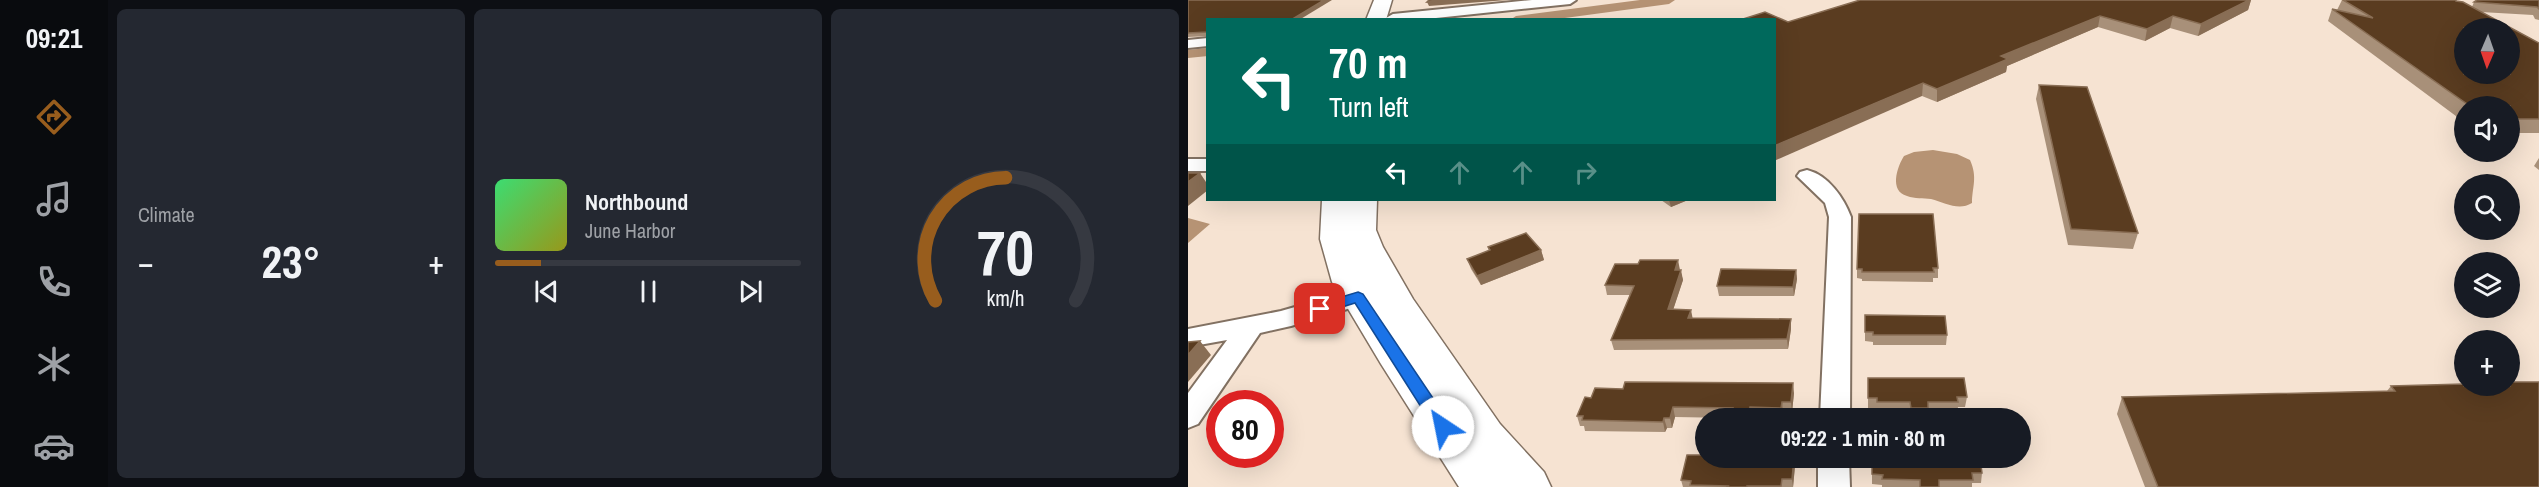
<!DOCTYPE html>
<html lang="en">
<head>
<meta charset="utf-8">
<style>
	body { margin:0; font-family:"Archivo Narrow",sans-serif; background:#242831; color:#f1f3f6; height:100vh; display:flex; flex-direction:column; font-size:22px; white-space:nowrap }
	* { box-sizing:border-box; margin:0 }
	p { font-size:20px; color:#9ea1a6 }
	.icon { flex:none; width:33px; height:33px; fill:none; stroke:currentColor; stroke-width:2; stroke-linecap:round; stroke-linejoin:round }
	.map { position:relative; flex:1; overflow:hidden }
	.side { display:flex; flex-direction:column; gap:9px; padding:9px; background:#0d0f14; width:1080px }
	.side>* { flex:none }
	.banner { position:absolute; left:18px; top:18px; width:570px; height:183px; border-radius:0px; box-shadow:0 6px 24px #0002; background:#00695c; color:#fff; overflow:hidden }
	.needle { width:39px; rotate:182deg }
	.controls { position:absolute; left:1266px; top:18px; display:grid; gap:12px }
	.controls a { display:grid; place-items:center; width:66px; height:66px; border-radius:50%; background:#171b24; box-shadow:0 6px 24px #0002; font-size:30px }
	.speed { position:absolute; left:18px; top:390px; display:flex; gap:12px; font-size:30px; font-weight:700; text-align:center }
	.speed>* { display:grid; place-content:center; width:78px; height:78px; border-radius:50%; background:#171b24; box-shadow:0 6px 24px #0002; line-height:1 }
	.speed .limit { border:9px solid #d22; background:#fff; color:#111 }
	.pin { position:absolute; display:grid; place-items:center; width:51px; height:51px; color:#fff; margin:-26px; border-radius:12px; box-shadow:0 3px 9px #0006 }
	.me { position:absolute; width:66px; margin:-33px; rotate:326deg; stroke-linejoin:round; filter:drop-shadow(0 0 4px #0008) }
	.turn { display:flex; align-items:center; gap:21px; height:126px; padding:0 24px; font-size:27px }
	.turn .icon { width:78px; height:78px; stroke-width:2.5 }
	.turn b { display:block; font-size:42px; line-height:51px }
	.lanes { display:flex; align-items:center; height:57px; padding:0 24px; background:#0003; justify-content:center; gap:30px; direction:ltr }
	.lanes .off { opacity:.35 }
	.big { font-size:45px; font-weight:700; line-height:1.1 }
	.side .widget { flex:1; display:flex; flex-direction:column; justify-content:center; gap:9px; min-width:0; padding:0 21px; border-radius:9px; background:#242831 }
	.side .dial { align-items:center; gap:0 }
	.dial svg { height:156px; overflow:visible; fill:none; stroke:#363941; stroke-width:7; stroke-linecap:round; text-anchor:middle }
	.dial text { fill:#f1f3f6; stroke:none }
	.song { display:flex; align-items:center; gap:18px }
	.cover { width:72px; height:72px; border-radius:9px; background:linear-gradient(135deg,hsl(140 70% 55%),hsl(60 70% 35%)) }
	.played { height:6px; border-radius:3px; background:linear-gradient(90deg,#985d1d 15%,#363941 15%) }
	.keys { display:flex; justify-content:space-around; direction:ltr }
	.heat { display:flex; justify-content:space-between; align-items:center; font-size:33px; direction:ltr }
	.side .tiles { flex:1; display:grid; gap:9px; grid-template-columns:repeat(3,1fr) }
	.trip { position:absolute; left:507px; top:408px; width:336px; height:60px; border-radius:30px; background:#171b24; box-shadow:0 6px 24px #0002; font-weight:700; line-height:60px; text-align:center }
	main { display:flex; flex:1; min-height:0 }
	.tab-bar { display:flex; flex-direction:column; width:108px; justify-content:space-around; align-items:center; background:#090b0e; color:#9ea1a6 }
	.tab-bar .icon { width:42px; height:42px }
	.tab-bar .on { color:#985d1d }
	.tab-bar b { font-size:27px; color:#f1f3f6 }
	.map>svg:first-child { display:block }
	.water { fill:#b69374 }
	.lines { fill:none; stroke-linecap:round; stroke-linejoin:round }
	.canal { fill:#b69374; fill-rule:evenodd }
	.minor-casing { stroke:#827162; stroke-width:4 }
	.highway-casing { stroke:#827162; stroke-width:3 }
	.minor { fill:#fff; fill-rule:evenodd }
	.highway { fill:#fff; fill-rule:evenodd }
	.wall { fill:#a89079 }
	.shaded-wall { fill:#896e55 }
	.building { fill:#5a3c20; stroke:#896e55; stroke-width:1.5; fill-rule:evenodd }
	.route { fill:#1a73e8; stroke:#114b97; stroke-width:1.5 }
</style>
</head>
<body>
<main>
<nav class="tab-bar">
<b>09:21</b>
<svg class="icon on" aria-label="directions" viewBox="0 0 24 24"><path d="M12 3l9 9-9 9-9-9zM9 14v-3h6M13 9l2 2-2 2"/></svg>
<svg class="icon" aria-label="music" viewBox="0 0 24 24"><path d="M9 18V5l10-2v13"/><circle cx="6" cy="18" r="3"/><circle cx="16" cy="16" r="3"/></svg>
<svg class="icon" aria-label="phone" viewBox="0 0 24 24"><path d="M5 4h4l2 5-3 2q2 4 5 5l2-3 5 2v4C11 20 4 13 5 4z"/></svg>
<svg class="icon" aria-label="climate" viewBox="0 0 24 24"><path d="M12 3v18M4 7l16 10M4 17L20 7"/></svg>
<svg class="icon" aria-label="car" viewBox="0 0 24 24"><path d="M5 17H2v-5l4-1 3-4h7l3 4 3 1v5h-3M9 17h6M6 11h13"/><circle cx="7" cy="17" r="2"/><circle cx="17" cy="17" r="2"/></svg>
</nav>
<section class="side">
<div class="tiles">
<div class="widget"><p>Climate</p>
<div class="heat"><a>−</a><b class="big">23°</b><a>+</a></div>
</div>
<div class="widget">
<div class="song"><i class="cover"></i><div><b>Northbound</b><p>June Harbor</p></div></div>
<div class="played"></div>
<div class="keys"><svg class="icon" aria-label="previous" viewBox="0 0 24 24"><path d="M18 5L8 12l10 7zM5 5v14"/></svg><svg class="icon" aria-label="pause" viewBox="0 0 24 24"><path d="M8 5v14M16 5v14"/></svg><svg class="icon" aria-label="next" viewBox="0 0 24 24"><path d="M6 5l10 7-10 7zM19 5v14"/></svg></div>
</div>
<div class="widget dial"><svg viewBox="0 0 100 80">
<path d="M14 69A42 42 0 1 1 86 69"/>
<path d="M14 69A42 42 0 0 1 50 6" stroke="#985d1d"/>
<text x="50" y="56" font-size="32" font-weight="700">70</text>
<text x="50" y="72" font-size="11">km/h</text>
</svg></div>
</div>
</section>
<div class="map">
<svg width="1351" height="487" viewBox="0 0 1351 487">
	<rect width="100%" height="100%" fill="#f6e3d2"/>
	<g class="water">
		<path d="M745 150 769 154 782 160C790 178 784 187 784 203 771 211 757 203 743 199 735 198 727 199 719 196 701 191 709 167 716 156L726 152Z"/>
		<polygon points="0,218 22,224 0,243"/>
	</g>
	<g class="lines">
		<g class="canal">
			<polygon points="452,0 487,0 481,4 362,20 322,20 328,16"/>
			<polygon points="20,48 20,56 0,58 0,50"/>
		</g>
		<g class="minor-casing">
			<g id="minor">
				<polygon points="344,0 388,0 382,4 229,20 198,18 205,14"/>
				<polygon points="20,38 20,46 0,48 0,40"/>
				<rect x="0" y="159" width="20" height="12"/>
				<path d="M619 170C640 175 656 198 663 217L662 418H632L641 217 637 203 609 176 612 172Z"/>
				<polygon points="170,289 179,291 182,297 179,303 103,326 72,333 10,424 0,428 0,393 39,340 0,347 0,329 93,311"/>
				<polygon points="630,458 661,458 662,487 630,487"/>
			</g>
		</g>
		<g class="highway-casing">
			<g id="highway">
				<polygon points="186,0 204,0 198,20 178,20"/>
				<polygon points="134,200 189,200 188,230 195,247 225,299 312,424 356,472 363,487 271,487 193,364 144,282 132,239"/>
			</g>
		</g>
		<use href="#minor" class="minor"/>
		<use href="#highway" class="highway"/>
	</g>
	<g class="wall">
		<polygon points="0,0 20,20 20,36 0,37"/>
		<polygon points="672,0 1063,0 1060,10 1010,36 982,28 957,41 910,27 819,66 818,72 749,102 734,96 600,22"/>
		<polygon points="1154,0 1268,0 1268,1 1284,7 1286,2 1351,0 1351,20 1347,19 1345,15 1293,12 1351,43 1351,133 1322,133 1322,106 1276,106 1276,122 1140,21 1144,9 1149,10"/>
		<polygon points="851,85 950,233 945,249 880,245 848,99"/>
		<polygon points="1351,158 1351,170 1346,166"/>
		<polygon points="473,200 500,200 483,207"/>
		<polygon points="300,247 353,250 356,260 293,285 283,269 279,259 301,251"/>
		<polygon points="750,268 750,278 745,278 745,282 674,281 674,279 669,278 669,269"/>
		<polygon points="492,270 495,280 485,310 504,318 603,319 603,329 600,349 426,350 423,340 442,295 419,295 417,285"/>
		<polygon points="608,270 609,279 606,296 531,296 529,286"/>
		<polygon points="677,315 759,335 758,345 685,345 685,342 677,341"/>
		<polygon points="680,378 779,397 777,407 770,407 769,412 740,412 739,418 722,418 722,412 689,412 689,408 680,408"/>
		<polygon points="1203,386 1351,487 957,487 929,414 934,397 1199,391"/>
		<polygon points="606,393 604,412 595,412 594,418 564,417 563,418 544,418 487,417 484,428 479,428 477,432 397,431 396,426 392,426 389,416"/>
		<polygon points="684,458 794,473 793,483 784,483 784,487 694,487 694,485 684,484"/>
		<polygon points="607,466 605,487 495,487 493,480"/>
	</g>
	<g class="shaded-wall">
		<polygon points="136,0 144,0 111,20 103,20"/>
		<polygon points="260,0 319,0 241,6 239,2"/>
		<polygon points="1061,0 1063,0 1060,10 1010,36 1013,24"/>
		<polygon points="912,16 910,27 819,66 818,72 749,102 749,89 813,56"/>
		<polygon points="985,16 982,28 957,41 959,29"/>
		<polygon points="735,83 734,96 586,161 586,146"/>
		<polygon points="12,173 20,185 20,190 0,206 0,182"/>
		<polygon points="481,200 500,200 483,207"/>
		<polygon points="353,250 356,260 293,285 289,276"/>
		<polygon points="490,260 492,270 489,280 487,270"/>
		<polygon points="493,270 495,280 482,319 480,309"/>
		<polygon points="608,270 609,279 606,296 605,287"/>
		<polygon points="503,310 505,320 500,318"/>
		<polygon points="603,319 603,329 600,349 599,339"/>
		<polygon points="12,341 23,355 0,382 0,355"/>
		<polygon points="605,383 606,393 604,412 603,402"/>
		<polygon points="594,402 595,412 594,418 593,408"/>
		<polygon points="485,407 487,417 484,428 482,418"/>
		<polygon points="562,407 564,417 563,418 562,418 561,414"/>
		<polygon points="476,418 479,428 477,432 475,422"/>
		<polygon points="606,458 607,466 605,487 604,479"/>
	</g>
	<g class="building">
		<polygon points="0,0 136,0 103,20 20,20 20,32 0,33"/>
		<polygon points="241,0 260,0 239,2"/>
		<polygon points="672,0 1061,0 1013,24 985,16 959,29 912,16 813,56 820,59 749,89 735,83 586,146 586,20 552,20 577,12 600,22"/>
		<path d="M1155 0H1268V1L1275 2 1351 43V119H1322V106H1282L1144 9 1185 18ZM1276 28H1322V74H1276Z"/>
		<polygon points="1289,0 1351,0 1351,9 1349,7 1286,2"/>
		<polygon points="851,85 899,87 950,233 883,229"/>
		<polygon points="0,173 12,173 0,182"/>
		<polygon points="671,214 745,214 750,268 745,268 746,272 674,272 674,269 669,269"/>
		<polygon points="338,233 353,250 289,276 279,259 302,250 300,247"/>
		<polygon points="452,260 490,260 487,270 493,270 480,309 503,310 500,318 603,319 599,339 423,340 446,286 417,285 418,283 427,264 450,264"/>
		<polygon points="533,269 608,270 605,287 529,286"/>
		<polygon points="677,315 757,316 759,335 685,335 685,332 677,332"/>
		<polygon points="12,341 0,355 0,342"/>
		<polygon points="680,378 776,378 779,397 769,397 770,402 740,402 740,408 723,408 722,402 689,402 689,398 680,398"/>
		<polygon points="437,382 605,383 603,402 594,402 593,408 562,407 561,414 544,413 545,408 485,407 482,418 476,418 475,422 394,420 395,416 389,416 397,397 403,398 407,388 435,389"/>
		<polygon points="1322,382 1351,382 1351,487 970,487 934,397 1207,391 1203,386 1276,384 1276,386 1322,386"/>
		<polygon points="499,455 518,455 518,458 606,458 604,479 594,479 593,486 559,486 559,487 539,487 540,486 502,485 503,481 493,480"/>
		<polygon points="684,458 792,458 794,473 784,473 785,480 751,480 751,487 732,487 732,480 694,479 695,475 684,474"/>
	</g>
	<polygon class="route" points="170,292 175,294 261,422 264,427 261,432 255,434 249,432 167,303 132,314 124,309 127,305"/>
</svg>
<div class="controls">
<a><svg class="needle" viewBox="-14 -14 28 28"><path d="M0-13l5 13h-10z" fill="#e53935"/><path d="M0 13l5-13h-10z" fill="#9ea1a6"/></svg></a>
<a><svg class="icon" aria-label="sound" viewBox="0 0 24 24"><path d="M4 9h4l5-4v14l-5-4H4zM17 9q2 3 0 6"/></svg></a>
<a><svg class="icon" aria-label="search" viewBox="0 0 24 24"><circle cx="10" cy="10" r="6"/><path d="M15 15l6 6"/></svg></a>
<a><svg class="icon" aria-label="layers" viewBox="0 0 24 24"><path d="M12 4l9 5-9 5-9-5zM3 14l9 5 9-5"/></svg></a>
<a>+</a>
</div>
<div class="speed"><div class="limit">80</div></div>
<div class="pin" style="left:132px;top:309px;background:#d93025"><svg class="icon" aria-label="arrive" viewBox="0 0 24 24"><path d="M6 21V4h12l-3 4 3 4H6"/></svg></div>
<svg class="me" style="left:255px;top:427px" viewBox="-20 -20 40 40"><circle r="19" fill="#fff"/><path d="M0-13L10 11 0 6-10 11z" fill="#1a73e8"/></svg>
<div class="trip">09:22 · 1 min · 80 m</div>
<div class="banner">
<div class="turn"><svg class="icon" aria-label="left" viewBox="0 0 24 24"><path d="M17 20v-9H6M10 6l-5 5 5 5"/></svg><div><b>70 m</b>Turn left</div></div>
<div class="lanes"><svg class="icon" aria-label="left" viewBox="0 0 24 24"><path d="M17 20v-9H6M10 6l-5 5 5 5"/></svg><svg class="icon off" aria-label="ahead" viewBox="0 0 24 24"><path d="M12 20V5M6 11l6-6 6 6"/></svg><svg class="icon off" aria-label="ahead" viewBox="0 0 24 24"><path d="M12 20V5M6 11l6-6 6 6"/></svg><svg class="icon off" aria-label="right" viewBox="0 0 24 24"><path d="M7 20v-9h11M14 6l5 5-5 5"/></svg></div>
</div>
</div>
</main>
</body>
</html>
